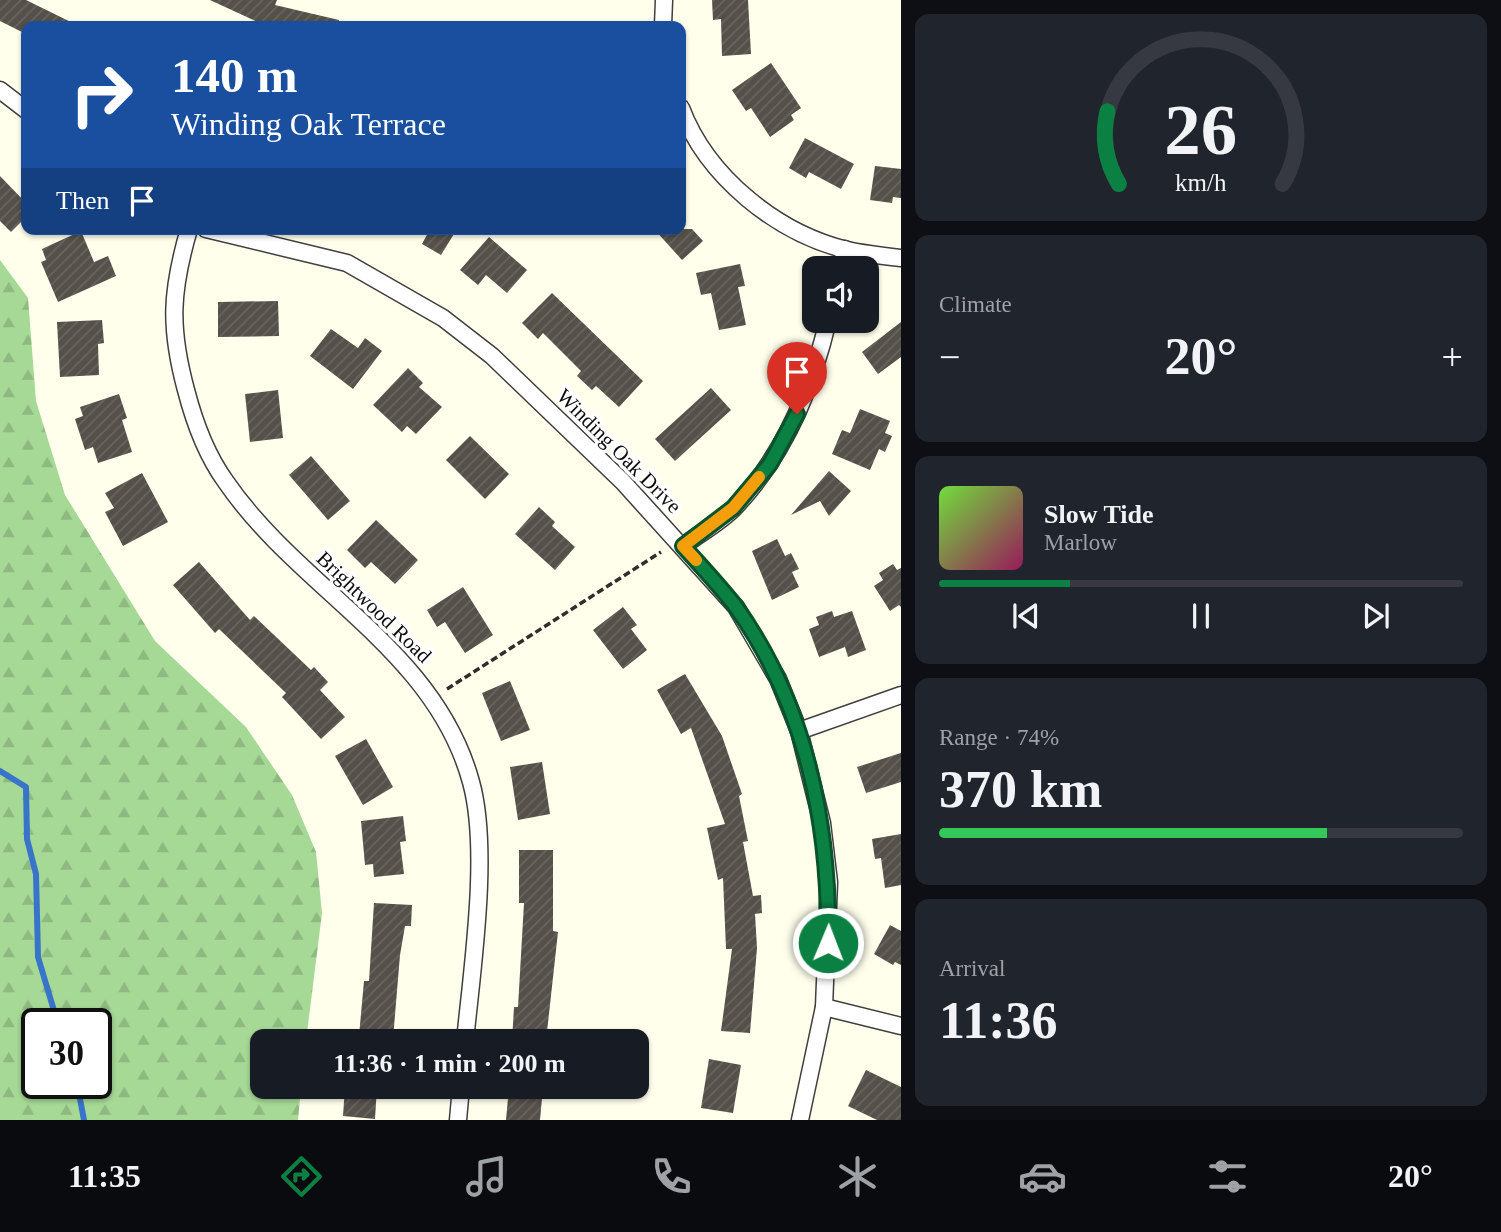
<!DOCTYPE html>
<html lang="en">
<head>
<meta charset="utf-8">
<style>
	body { margin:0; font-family:Georgia,serif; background:#20242c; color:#f1f3f6; height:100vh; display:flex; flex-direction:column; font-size:26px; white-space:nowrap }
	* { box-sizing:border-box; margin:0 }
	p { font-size:23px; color:#9ea1a6 }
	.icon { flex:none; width:38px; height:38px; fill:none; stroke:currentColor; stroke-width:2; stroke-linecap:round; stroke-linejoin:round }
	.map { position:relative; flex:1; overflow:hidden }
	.sheet { display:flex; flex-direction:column; gap:14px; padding:14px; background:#0d0f14; width:600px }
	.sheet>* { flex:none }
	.banner { position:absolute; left:21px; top:21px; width:665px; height:214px; border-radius:14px; box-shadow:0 2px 5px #0004; background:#1a4fa0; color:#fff; overflow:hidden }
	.fabs { position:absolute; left:802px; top:256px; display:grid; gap:14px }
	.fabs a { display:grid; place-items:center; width:77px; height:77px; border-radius:14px; background:#171b24; box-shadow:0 2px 5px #0004; font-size:35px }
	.speed { position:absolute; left:21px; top:1008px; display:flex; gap:14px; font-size:35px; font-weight:700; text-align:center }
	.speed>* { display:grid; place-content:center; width:91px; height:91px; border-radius:50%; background:#171b24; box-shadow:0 2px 5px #0004; line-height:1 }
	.speed .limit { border:4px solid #111; border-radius:10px; background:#fff; color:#111 }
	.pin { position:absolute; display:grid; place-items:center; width:60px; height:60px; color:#fff; margin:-72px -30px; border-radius:50% 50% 50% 0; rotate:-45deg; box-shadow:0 0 7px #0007 }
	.pin .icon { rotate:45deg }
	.me { position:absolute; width:77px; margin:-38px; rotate:1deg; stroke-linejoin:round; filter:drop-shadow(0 0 5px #0008) }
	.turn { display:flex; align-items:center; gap:24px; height:147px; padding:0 35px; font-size:32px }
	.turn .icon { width:91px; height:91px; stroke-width:2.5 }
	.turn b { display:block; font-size:49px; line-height:60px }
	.then { display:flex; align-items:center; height:66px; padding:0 35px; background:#0003; gap:14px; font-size:26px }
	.big { font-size:52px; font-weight:800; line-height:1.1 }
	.sheet .card { flex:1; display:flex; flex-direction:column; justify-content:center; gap:10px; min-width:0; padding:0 24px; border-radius:14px; background:#20242c }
	.sheet .dial { align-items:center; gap:0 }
	.dial svg { height:182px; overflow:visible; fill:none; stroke:#363941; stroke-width:7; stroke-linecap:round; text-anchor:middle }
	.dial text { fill:#f1f3f6; stroke:none }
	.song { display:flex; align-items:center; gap:21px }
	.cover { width:84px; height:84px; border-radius:10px; background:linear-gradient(135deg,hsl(100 70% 55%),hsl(330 70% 35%)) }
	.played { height:7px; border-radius:4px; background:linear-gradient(90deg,#0b8043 25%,#363941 25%) }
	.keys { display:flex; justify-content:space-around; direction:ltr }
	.heat { display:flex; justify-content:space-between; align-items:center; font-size:38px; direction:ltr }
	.charge { height:10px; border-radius:5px; background:linear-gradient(90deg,#34c759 74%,#363941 0) }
	.trip { position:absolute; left:250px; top:1029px; width:399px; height:70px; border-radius:14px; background:#171b24; box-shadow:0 2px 5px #0004; font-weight:800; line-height:70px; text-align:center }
	.menu { display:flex; height:112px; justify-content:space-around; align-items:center; background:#090b0e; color:#9ea1a6 }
	.menu .icon { width:49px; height:49px }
	.menu .current { color:#0b8043 }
	.menu b { font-size:32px; color:#f1f3f6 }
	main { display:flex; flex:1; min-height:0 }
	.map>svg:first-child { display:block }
	.forest { fill:url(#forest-firs); fill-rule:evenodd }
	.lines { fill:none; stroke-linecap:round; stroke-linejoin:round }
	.stream { stroke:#3974cb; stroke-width:6 }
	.building { fill:url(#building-hatch) }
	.minor-casing { stroke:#3f3f3f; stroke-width:19 }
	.path { stroke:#2e2e2e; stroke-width:3.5; stroke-dasharray:7 3.5; stroke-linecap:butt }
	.minor { stroke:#fff; stroke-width:16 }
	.route-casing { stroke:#07532c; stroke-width:18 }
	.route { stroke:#0b8043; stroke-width:12 }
	.slow { stroke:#f59e0b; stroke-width:12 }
	.labels { text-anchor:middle; stroke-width:7; stroke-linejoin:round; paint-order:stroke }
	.street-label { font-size:21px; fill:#0c0c0c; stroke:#fff }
</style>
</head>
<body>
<main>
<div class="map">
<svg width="901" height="1120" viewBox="0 0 901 1120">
	<defs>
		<pattern id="forest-firs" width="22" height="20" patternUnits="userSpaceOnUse" patternTransform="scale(1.75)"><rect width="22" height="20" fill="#a6d996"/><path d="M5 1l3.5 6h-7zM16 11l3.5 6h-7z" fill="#8eb980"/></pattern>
		<pattern id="building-hatch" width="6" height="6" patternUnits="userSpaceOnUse" patternTransform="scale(1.75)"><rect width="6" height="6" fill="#555049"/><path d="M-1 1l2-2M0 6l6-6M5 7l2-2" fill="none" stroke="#68645f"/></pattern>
	</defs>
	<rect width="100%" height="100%" fill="#ffffec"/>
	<path class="forest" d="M0 260 28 298 36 401 65 495 155 641 246 727 292 795 316 852 322 913 306 1041H262V1087H301L298 1120H0ZM37 1024H96V1083H37Z"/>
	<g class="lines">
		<g class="stream">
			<polyline points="0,771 26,787 27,839 36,874 38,957 58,1024"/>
			<polyline points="77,1083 84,1120"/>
		</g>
	</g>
	<g class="building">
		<polygon points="0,0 26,0 79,26 26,26 26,34 0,21"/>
		<polygon points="210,0 277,0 275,5 339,20 338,26 266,26"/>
		<polygon points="712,0 748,0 751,54 722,56 721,19 713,20"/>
		<polygon points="771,63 801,108 791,115 794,120 770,137 751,108 746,111 732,90"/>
		<polygon points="805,138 854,164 841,189 809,172 806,178 789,168"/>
		<polygon points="875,166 901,169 901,198 893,197 892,203 870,200"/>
		<polygon points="0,176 26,203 26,217 11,232 0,221"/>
		<polygon points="430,229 457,229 441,255 422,244"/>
		<polygon points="654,229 692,229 703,241 682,260"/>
		<polygon points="81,231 94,262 108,256 116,276 58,302 41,262 46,260 42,249"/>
		<polygon points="489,237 527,270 507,293 486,275 478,285 460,270"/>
		<polygon points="740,264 745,286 738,287 746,325 719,330 711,293 701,295 696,273"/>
		<polygon points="552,293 643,381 619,407 596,386 592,390 577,376 581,371 543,333 538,339 522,323"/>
		<polygon points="278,301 279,336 218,337 218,302"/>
		<polygon points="102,320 104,343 98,344 99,375 60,377 57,322"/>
		<polygon points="901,322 901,357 878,374 862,352"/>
		<polygon points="331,329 358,348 365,338 382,351 353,389 310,356"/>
		<polygon points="408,368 423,383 419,387 442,407 416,434 407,426 402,432 373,405"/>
		<polygon points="711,388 731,410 675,461 655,439"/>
		<polygon points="278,390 283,438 250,442 245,394"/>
		<polygon points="119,394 127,418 122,420 132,452 98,463 93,447 85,450 75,419 83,416 80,407"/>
		<polygon points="860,409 890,421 885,433 892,436 885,452 879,449 870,470 832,454 842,430 850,433"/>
		<polygon points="470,436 509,474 485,499 446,460"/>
		<polygon points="311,456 350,501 328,520 289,475"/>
		<polygon points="829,471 851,491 829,516 820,501 791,515"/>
		<polygon points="142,473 168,522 123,546 105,512 114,508 105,493"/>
		<polygon points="539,507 555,522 552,526 575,547 555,570 515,534"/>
		<polygon points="376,520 418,560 395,584 371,562 365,568 347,550"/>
		<polygon points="777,539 785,556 791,553 799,569 792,572 799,587 772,600 752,551"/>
		<polygon points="199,562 250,620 254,616 311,670 314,667 328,682 320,690 345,717 321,739 282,697 286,693 219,629 215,633 173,585"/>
		<polygon points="893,564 897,570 901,568 901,607 899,605 890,611 874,586 883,580 879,573"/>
		<polygon points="463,587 493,635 465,653 445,622 437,627 427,610"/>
		<polygon points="623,607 637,625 631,629 647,650 623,669 593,630"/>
		<polygon points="832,611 834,617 852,611 866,650 848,657 845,647 819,657 809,629 819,625 816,617"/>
		<polygon points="685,674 722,736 742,794 739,796 748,841 743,842 753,896 761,895 762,913 755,914 757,948 750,1033 721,1031 732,949 726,949 723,878 718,880 707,828 725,824 691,728 681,734 657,690"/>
		<polygon points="510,681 530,730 501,741 482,693"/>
		<polygon points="366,739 393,787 363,805 335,756"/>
		<polygon points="901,753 901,782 866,793 857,767"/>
		<polygon points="542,762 550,814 518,820 510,767"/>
		<polygon points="403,816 406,841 400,842 404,874 374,877 373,864 365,865 361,821"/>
		<polygon points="901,834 901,885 885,888 881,858 875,859 872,839"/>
		<polygon points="519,850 553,850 553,931 558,932 546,1041 512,1041 514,1007 518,1007 524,903 519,903"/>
		<polygon points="374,903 412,905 411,926 405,926 400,955 393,1039 359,1036 364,981 369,981"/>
		<polygon points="890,925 901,931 901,965 895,962 893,965 874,954"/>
		<polygon points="709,1059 741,1065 733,1113 701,1108"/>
		<polygon points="866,1070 901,1087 901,1120 877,1120 848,1106"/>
		<polygon points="345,1087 377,1087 375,1119 343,1116"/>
		<polygon points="509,1087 543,1087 540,1120 506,1120"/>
	</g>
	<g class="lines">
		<g class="minor-casing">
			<g id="minor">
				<polyline points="663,26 664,0"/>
				<polyline points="0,90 26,110"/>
				<path d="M681 108C707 177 777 233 847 250 865 254 883 256 901 258"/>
				<path d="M189 229C171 291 169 327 186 390 194 421 207 456 226 482 300 590 435 649 471 782 490 850 472 969 465 1041"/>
				<polyline points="206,229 347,263 443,318 492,356 623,482 736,607 778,679 799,731 822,823 829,882 824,1007 800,1120"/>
				<polyline points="841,268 845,249"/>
				<path d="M683 546C700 533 721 522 735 507 784 455 812 389 828 320"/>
				<polyline points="799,731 901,695"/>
				<polyline points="824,1007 901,1026"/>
				<polyline points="458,1120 461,1087"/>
			</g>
		</g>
		<polyline class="path" points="447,689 661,552"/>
		<use href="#minor" class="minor"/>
	</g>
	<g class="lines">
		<g class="route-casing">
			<path id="route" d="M797 414 770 464 733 508 683 546C701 566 720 586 736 607 806 705 830 825 828 943"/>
		</g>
		<use href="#route" class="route"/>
		<polyline class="slow" points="696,560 683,546 733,508 759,477"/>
	</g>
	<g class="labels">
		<g class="street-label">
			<text transform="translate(619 451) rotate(45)" y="7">Winding Oak Drive</text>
			<text transform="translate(374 607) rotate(44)" y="7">Brightwood Road</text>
		</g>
	</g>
</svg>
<div class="fabs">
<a><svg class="icon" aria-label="sound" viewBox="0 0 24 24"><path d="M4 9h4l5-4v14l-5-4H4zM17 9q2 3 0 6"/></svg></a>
</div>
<div class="speed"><div class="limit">30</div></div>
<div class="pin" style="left:797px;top:414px;background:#d93025"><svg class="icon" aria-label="arrive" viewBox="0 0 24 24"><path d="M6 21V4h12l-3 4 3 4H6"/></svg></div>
<svg class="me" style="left:828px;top:943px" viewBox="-20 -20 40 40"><circle r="17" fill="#0b8043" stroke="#fff" stroke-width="3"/><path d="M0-11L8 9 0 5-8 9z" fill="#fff"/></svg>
<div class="trip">11:36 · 1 min · 200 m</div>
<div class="banner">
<div class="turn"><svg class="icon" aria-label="right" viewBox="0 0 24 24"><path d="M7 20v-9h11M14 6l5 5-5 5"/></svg><div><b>140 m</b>Winding Oak Terrace</div></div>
<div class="then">Then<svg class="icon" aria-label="arrive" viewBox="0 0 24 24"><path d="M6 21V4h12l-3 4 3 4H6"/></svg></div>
</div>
</div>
<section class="sheet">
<div class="card dial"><svg viewBox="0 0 100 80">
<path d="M14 69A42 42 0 1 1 86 69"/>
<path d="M14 69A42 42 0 0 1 9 37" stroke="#0b8043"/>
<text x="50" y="56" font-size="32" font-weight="700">26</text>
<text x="50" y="72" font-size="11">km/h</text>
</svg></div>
<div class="card"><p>Climate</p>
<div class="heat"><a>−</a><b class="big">20°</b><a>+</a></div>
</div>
<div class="card">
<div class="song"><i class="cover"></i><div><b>Slow Tide</b><p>Marlow</p></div></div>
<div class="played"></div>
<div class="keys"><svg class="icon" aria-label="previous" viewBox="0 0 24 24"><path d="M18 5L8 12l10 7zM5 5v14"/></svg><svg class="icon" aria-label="pause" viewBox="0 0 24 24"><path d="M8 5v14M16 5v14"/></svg><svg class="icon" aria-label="next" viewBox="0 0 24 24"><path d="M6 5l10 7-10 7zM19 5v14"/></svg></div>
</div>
<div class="card"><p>Range · 74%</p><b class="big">370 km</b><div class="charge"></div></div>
<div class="card"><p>Arrival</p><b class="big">11:36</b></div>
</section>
</main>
<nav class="menu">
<b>11:35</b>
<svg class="icon current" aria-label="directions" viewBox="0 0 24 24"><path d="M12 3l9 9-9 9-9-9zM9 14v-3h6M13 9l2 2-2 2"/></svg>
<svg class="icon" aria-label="music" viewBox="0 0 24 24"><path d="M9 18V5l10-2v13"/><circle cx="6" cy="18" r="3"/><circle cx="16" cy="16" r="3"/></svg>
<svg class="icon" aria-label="phone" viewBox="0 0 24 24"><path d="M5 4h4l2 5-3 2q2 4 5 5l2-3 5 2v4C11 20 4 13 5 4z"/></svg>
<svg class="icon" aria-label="climate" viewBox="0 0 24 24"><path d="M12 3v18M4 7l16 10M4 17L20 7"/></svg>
<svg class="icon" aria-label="car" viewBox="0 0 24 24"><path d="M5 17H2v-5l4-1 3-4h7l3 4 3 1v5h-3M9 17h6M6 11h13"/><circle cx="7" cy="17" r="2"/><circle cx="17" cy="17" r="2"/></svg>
<svg class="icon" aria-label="filters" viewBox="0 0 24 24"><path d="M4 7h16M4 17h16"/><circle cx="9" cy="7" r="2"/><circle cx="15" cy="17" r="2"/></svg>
<b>20°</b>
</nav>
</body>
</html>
